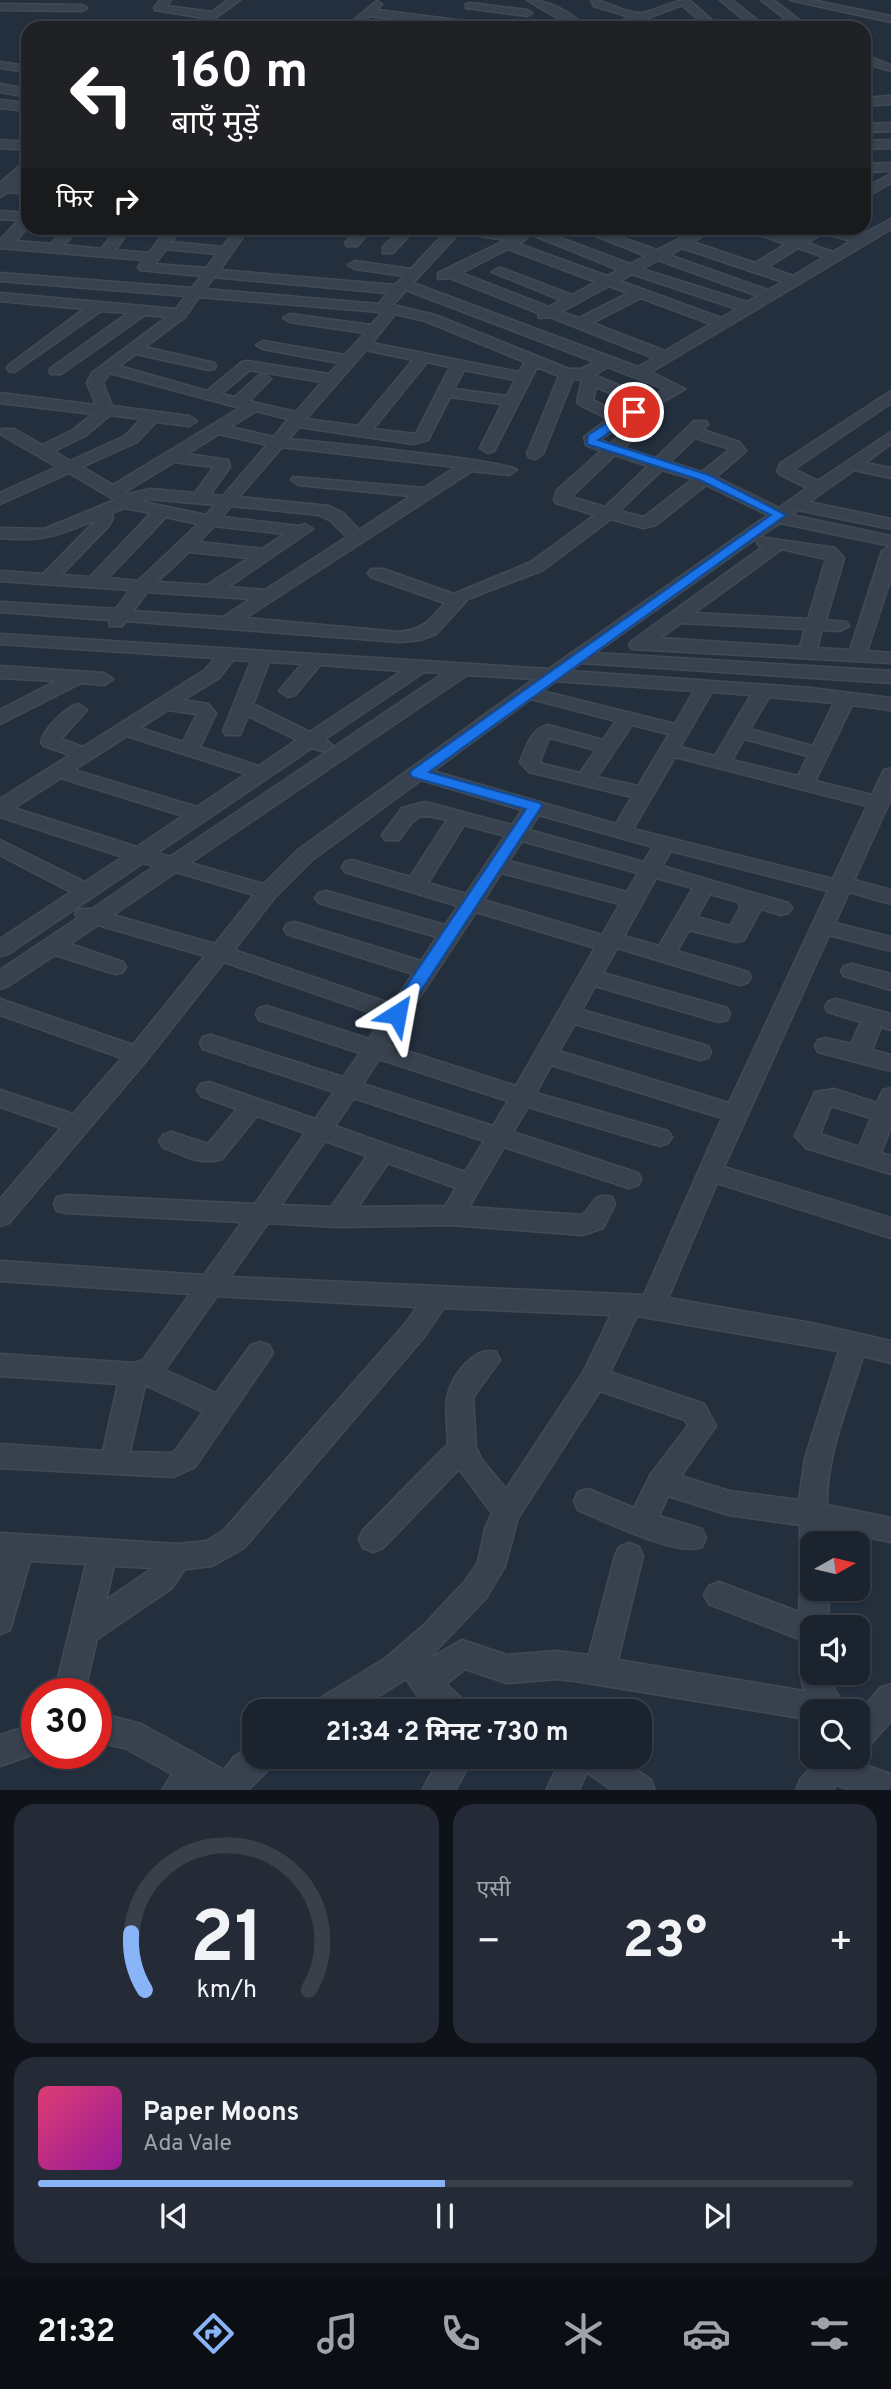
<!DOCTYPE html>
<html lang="hi">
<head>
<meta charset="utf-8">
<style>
	body { margin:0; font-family:Overpass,"Noto Sans Devanagari",sans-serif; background:#242b36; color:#f1f3f6; height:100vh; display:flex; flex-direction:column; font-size:26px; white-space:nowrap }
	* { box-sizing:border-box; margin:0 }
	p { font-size:23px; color:#a0a4aa }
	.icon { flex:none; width:38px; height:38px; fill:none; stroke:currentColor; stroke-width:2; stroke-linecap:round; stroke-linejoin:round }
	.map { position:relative; height:1790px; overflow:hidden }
	.details { display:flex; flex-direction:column; gap:14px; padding:14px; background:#0f1319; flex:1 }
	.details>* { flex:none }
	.hud { position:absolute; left:21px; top:21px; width:850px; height:214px; border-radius:21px; box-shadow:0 2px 5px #0004,0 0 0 2px #39404a; background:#202124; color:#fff; overflow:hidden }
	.needle { width:46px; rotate:82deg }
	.fabs { position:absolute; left:800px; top:1531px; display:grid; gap:14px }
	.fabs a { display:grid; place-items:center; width:70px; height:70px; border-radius:14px; background:#1b232e; box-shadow:0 2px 5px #0004,0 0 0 2px #39404a; font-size:35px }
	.speed { position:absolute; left:21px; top:1678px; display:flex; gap:14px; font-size:35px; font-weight:700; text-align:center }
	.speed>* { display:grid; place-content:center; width:91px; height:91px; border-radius:50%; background:#1b232e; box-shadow:0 2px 5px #0004,0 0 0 2px #39404a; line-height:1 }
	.speed .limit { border:10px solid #d22; background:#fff; color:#111 }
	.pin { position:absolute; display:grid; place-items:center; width:60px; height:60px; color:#fff; margin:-30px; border:4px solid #fff; border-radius:50%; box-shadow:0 2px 7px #0007 }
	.me { position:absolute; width:77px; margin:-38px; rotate:34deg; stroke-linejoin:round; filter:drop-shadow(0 0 5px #0008) }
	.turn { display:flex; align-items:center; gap:24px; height:147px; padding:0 35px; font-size:32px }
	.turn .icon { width:91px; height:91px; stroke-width:2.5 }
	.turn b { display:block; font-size:49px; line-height:60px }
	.then { display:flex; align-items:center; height:66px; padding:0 35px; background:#0003; gap:14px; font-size:26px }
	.big { font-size:52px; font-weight:700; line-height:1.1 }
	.details .tile { flex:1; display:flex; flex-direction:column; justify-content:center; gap:10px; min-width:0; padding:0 24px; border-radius:21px; background:#242b36 }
	.details .dial { align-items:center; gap:0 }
	.dial svg { height:182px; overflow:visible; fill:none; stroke:#39404a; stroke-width:7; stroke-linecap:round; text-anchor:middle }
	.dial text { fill:#f1f3f6; stroke:none }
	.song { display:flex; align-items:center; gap:21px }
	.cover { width:84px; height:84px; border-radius:10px; background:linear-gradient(135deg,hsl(340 70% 55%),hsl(300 70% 35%)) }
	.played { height:7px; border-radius:4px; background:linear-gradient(90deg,#8ab4f8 50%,#39404a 50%) }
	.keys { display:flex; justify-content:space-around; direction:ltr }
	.heat { display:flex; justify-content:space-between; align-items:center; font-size:38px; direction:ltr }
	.details .tiles { flex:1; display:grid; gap:14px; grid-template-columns:1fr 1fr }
	.tile:last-child { grid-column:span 2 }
	.trip { position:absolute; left:242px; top:1699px; width:410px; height:70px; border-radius:21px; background:#1b232e; box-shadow:0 2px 5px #0004,0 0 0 2px #39404a; font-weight:700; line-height:70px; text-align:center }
	.tabs { display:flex; height:112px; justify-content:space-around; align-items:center; background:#0b0e12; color:#a0a4aa }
	.tabs .icon { width:49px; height:49px }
	.tabs .active { color:#8ab4f8 }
	.tabs b { font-size:32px; color:#f1f3f6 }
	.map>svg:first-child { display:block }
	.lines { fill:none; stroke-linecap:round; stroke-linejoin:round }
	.minor-casing { stroke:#414a57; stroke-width:3 }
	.minor { fill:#38414e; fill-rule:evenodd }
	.route { fill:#1a73e8; stroke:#114b97; stroke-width:2 }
</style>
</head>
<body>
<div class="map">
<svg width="891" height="1791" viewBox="0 0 891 1791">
	<rect width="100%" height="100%" fill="#242f3e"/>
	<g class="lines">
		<g class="minor-casing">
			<g id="minor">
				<polygon points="160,0 171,0 167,6 212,12 228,0 240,0 203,27 197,24 204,18 155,10 154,8"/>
				<path d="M527 0C549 0 571 12 587 28H574Z"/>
				<path d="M591 0C607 0 623 13 640 13 653 13 669 0 689 0L721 28H708L682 5 621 28H605L630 17 594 6Z"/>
				<polygon points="720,0 732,0 767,28 754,28"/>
				<polygon points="761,0 773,0 810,28 797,28"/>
				<polygon points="790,0 811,0 891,16 891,22"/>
				<polygon points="377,1 382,4 377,10 480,23 486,26 470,28 370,16 357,28 344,28"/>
				<polygon points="470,3 527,10 532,13 527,16 466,8 466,4"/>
				<polygon points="0,4 82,5 87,8 82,11 0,10"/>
				<polygon points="864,55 891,65 891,71 864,63"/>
				<polygon points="0,62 28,66 28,72 0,68"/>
				<polygon points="0,84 28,89 28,97 0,92"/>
				<polygon points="891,96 891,104 864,106 864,98"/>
				<polygon points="0,100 28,103 28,111 0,108"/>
				<polygon points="891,123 891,131 864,132 864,124"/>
				<polygon points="0,140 28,142 28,150 0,148"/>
				<polygon points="891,140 891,148 864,149 864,141"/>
				<polygon points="28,159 28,170 15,185 28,186 28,194 8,192 0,197 0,183"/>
				<polygon points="891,163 891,171 864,172 864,164"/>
				<polygon points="891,174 891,183 864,198 864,188"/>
				<path d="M0 211 28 213V226L16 241 51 244 65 228H78L64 245 101 249 118 228H131L115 250 149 253 164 233 146 232 140 228H181L171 242 223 247 232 233 213 231 212 228H249L220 270 395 285 404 276 355 269 348 265 355 261 411 269 449 228H479L525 235 527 238 519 244 607 276 619 270 525 232 527 229H537L630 264 646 256 576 228H594L657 250 700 228H715L693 242 755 263 786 244 747 231 746 228H764L795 238C821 222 833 227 861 235L891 219V229L651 372 685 389 600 439 610 444 630 426H642L644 429 624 448 656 458 694 421H706L708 424 703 430 739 442 746 451 716 477 779 508 807 488 779 474 777 471 781 463 891 391V403L794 469 818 481 891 432V444L865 463 891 468V478L854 470 809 502 891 519V529L798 510 791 515 891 536V578L867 651 891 653V663L632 649 629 645 632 641 764 546 758 545 757 538 595 653 891 671V683L581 663 570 671 810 688 891 698V710L852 705 815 781 872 795 884 770 891 768 889 803 854 880 891 890V904L849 892 835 923 891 937V951L829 935 724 1167 891 1218V1238L717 1183 668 1298 811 1323 891 1341V1363L863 1356C849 1403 826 1455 827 1505L891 1518V1542L828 1529V1544H812V1556L804 1553 800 1544V1525L729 1515 668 1496 659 1516 702 1529 706 1538 702 1547C676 1557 605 1521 578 1510L574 1501 578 1492 588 1489 634 1508 651 1474 688 1426 685 1420 600 1391 518 1518 505 1566 486 1598 427 1660 462 1640 507 1655 556 1651 589 1655 615 1556 619 1547 629 1543 639 1547 643 1556 618 1660 804 1691 800 1673 804 1663 812 1660V1673H830L833 1687 848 1712H812V1720L575 1681 556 1679 507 1683 465 1669 446 1684 466 1702 470 1712H433L421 1701 406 1679 353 1712H310L314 1702 386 1658 424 1625 466 1580 478 1562 485 1529 492 1513 459 1469 383 1548 373 1552 363 1548 359 1539 363 1530 448 1444C448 1429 444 1409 448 1394 453 1375 475 1345 496 1352L500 1360 473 1397 476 1448 482 1460 506 1489 584 1371 611 1315 444 1308 424 1337 244 1548 212 1566 185 1569 172 1588 97 1639 84 1694H54L86 1564 30 1561 10 1630 0 1634V1533L177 1544 207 1541 224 1530 406 1323 417 1307 217 1296 165 1370 216 1393 251 1345 260 1342 269 1345 273 1353 195 1467 173 1477 0 1468V1444L103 1451 118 1384 0 1376V1354L134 1363 143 1360 190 1294 0 1281V1261L204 1275 242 1222 66 1213 57 1211 54 1204 57 1197 66 1195 255 1204 305 1133 257 1116 222 1159C201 1166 182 1155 163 1147L159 1141 163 1135 171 1132 208 1144 237 1109 201 1096 197 1090 201 1084 209 1082 315 1119 334 1092 203 1049 200 1043 203 1037 211 1035 343 1077 360 1053 259 1020 256 1014 259 1008 267 1006 369 1039 383 1017 224 962 146 1061 9 1223 0 1226V1199L61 1128 0 1107V1090L73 1114 122 1058 0 1015V999L133 1045 205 956 98 925 70 944 123 962 126 967 123 972 115 974 55 955 8 986 0 989V970L78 918 75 914 78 909H92L155 866 143 863 8 954 0 956V939L71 892 0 855V840L85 882 123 857 0 817V799L70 755 44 746 41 742C44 729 65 708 78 704L87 710 61 739 83 747 205 670 215 658 0 644V634L549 669 768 515 706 485 656 525 643 528 611 519 543 570 468 599 436 634 420 640 399 642 126 621 122 626H110L109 620 0 612V602L116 609 130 590 0 581V571L43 574 96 520C56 536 43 542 0 538V528L44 529 115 500 69 473 0 504V493L57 467 2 435 0 432 2 429H14L42 445 73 430 93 414 0 403V393L96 405 87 383 92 373 167 317 145 315 61 374H51L49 371 51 368 128 313 101 311 14 372 9 371 7 368 9 365 84 309 0 301V293L176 309 186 296 0 281V273L192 288 201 276 140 270 138 267 143 260 0 248V240L19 220 0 219ZM459 233 506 240 438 273V279L450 278 538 313 539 318 550 317 654 358 638 367 413 283ZM823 233 851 241 833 252 807 243ZM682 248 783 282 768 290 669 255ZM798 248 824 257 793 276 768 267ZM166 249 217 254 206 268 155 264ZM508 249 596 282 572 295 504 269 499 268 492 272 561 300 549 307 461 273ZM658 260 758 296 747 302 642 269ZM632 274 737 309 721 318 620 281ZM214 277 387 293 379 304 205 289ZM609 286 628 293 579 318 561 312ZM406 290 595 362 581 369H569L435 315 393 305ZM199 297 380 312 381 314 371 325 290 314 283 318 290 322 365 333 345 355 263 341 256 345 263 349 339 363 329 374 247 361 242 362 207 391 119 366 136 354 209 370 214 369 216 366 214 363 145 347 185 317ZM641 298 711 324 665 351 592 323ZM395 314 425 321 525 362 519 372 372 343ZM366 350 413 360 358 426 306 419ZM427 362 450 367 416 434 373 429ZM537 367 559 376 527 454 529 457 535 459 543 454 573 379 582 380 577 402 580 405 608 419 584 437 586 445 601 451 557 490 554 500 556 503 595 515 531 562 454 594 383 569H371L368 573 371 577 445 603C429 621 425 629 399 632L245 618 472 471 509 475 517 470C507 460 319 442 289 439L299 427 413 444 428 440 450 397 502 404 480 448 488 453 494 451ZM608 367 665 389 649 398 594 375ZM250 370 322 382 296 412 249 401 271 379 263 374 258 376 235 397 221 394ZM464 370 515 380 507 396 454 389ZM110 373 240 408 113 485 82 467 137 442 156 422 189 426 197 421 189 416 112 406 103 383ZM596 387 637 404 619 413 593 400ZM256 411 288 419 274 437 230 427ZM110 415 141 419 125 436 70 461 54 451 85 436ZM219 434 267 445 223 496 210 495 230 467 228 460 187 454ZM695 438 727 448 729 450 702 472 670 462ZM282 447 456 467 424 488 293 477 291 480 299 485 411 496 359 530 343 513 329 506 239 497ZM615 455 648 466 605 507 571 497ZM174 462 214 467 195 493 150 489 129 494 125 492ZM662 470 693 479 644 517 619 511ZM150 499 215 505 206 515 139 501ZM231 506 319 515 331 521 347 537 265 590 228 587 313 529 305 524 299 526 222 517ZM124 508 151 513 90 577 61 575 108 527 113 518 112 513ZM166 517 198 524 138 581 108 578ZM780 523 891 546 882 551 850 650 817 648 822 630 840 631 849 626 846 622 826 620 844 558 835 548 829 547 759 537ZM214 526 285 534 262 549 199 542ZM782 549 826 559 808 619 694 613ZM189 552 249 558 207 585 157 582ZM147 592 251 599 223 617 133 611ZM681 623 805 629 800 647 660 638ZM233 660 251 661 223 731 226 735H240L248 716 297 740 259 766 200 747 216 713 208 704 183 700 219 678ZM269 662 302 664 279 691 288 697 295 695 320 665 402 671 310 732 253 704ZM424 672 444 673 170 857 157 853 312 748 322 751 329 749 332 745 325 739ZM467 675 534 679 298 850 264 884 190 863ZM556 681 694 691 675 724 542 691ZM712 692 751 695 715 756 680 747ZM769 697 834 703 813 746 750 729ZM531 699 616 721 603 740 548 725C530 730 527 746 520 762L529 772 632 797 616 824 433 771ZM168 710 197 714 183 742 140 728ZM632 725 669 734 638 786 597 777ZM127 736 246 774 197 807 74 770ZM549 738H550L596 750 580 773 543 764 540 761ZM744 739 808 756 798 776 732 760ZM675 757 867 806 833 879 633 829ZM61 778 183 816 137 847 14 808ZM421 780 522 810 512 825 425 802 402 808 382 835 385 840H399C417 815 416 812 447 820L410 877 352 860 345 862 342 867 345 872 458 906 445 925 326 891 319 893 315 898 319 903 437 937 421 961 295 922 287 924 284 929 287 934 413 974 392 1004 234 950 275 897 312 860ZM539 815 653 847 644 862 529 830ZM464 825 505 836 466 894 428 883ZM522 841 638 873 627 892 509 861ZM671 851 828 891 729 1103 559 1051 575 1024 700 1060 708 1058 711 1052 708 1046 582 1010 595 986 719 1022 727 1020 730 1014 727 1008 603 973 617 948 740 985 748 982 751 977 748 972 677 951 689 930 736 942 744 940 761 909 781 915 788 913 792 908 788 903 662 866ZM176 872 254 895 215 944 113 915ZM501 873 620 904 602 935 484 900ZM656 878 693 888 659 946 624 936ZM710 894 739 902 740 908 730 926 697 917ZM476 912 595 948 516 1086 388 1045ZM379 1059 508 1101 493 1126 363 1084ZM551 1065 722 1118 644 1295 230 1277 268 1223 338 1227 452 1225 583 1235 603 1228 615 1204 612 1197C592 1191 594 1206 582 1215L469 1207 504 1147 629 1188 638 1185 641 1179 638 1173 513 1132 528 1107 660 1146 668 1143 672 1137 668 1131 536 1093ZM354 1098 484 1141 465 1172 335 1126ZM325 1141 367 1156 331 1207 281 1205ZM388 1163 456 1188 445 1206 358 1207ZM637 1316 839 1351 805 1458 799 1500 729 1491 681 1476 716 1426 704 1404 610 1372ZM145 1385 203 1412 175 1451 170 1453 130 1452ZM114 1566 153 1568 106 1600Z"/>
				<polygon points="359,228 373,228 357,246 347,246 345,243"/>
				<polygon points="402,228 416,228 393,253 383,253 383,247"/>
				<polygon points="0,666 104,673 113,679 104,685 81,683 0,724 0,710 56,681 0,678"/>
				<polygon points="852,964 891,974 891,990 844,976 841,971 844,966"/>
				<polygon points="836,999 891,1014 891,1030 881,1027 872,1050 891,1055 891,1071 818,1052 815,1046 818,1040 826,1038 851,1044 861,1022 828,1012 825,1007 828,1002"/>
				<path d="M891 1088V1127L881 1153 891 1156V1174L806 1148 795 1136 815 1092 834 1089 877 1103 883 1090ZM831 1106 871 1118 859 1147 820 1134Z"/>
				<polygon points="812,1577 812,1589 828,1589 829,1628 812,1628 812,1644 709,1604 704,1595 709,1586 719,1582 799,1612 800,1589 804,1580"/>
				<polygon points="891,1684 891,1721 869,1746 858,1750 858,1714 880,1688"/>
				<polygon points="96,1712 141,1724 224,1770 234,1757 254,1744 254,1757 274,1757 270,1768 247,1791 162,1791 172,1774 125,1748 96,1742"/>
				<polygon points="37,1723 37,1753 0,1766 0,1735"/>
				<polygon points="440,1757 473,1757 455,1791 422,1791"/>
				<polygon points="562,1757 618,1757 651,1780 655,1791 613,1791 587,1772 578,1791 546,1791"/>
				<polygon points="820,1757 855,1757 854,1761 891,1774 891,1791 852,1791 837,1785 832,1791 796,1791 800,1780"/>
			</g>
		</g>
		<use href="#minor" class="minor"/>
	</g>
	<polygon class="route" points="630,409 640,412 598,440 709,475 786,515 429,772 540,803 542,806 403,1018 391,1018 389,1014 391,1009 526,809 412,777 410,773 412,770 771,515 700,480 587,444 588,435"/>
</svg>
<div class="fabs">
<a><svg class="needle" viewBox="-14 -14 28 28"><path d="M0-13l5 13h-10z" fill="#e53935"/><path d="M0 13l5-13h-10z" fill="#a0a4aa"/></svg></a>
<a><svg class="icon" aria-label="sound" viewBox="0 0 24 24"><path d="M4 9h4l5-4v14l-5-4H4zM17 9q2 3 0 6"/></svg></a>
<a><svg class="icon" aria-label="search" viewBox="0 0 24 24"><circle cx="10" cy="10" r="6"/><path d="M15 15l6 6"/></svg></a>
</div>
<div class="speed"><div class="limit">30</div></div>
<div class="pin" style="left:634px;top:412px;background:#d93025"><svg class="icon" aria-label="arrive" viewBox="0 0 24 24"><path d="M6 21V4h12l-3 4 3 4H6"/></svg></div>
<svg class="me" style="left:397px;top:1014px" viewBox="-20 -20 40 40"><path d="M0-17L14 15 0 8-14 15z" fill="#1a73e8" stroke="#fff" stroke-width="4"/></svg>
<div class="trip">21:34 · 2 मिनट · 730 m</div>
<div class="hud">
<div class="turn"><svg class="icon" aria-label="left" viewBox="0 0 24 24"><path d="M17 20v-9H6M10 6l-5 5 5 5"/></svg><div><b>160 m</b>बाएँ मुड़ें</div></div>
<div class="then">फिर<svg class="icon" aria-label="right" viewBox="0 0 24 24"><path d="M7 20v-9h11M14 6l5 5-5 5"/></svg></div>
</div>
</div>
<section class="details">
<div class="tiles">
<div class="tile dial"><svg viewBox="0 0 100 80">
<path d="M14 69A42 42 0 1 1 86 69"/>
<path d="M14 69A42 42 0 0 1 8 44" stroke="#8ab4f8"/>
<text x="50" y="56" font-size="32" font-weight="700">21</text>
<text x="50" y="72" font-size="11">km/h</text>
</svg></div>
<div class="tile"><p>एसी</p>
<div class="heat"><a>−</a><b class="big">23°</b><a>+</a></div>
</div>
<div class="tile">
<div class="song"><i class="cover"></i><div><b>Paper Moons</b><p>Ada Vale</p></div></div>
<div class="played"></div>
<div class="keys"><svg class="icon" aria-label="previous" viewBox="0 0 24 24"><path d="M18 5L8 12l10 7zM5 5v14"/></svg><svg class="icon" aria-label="pause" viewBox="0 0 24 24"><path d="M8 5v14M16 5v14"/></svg><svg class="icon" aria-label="next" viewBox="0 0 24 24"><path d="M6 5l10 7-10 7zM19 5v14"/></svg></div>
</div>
</div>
</section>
<nav class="tabs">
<b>21:32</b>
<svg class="icon active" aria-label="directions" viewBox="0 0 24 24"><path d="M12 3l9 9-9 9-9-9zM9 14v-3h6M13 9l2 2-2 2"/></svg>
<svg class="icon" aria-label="music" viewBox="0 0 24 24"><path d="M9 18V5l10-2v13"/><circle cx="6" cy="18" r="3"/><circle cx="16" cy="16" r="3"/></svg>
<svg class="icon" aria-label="phone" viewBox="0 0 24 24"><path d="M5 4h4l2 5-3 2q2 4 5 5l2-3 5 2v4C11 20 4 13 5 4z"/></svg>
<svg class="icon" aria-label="climate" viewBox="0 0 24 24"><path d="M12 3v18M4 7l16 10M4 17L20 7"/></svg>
<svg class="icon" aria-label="car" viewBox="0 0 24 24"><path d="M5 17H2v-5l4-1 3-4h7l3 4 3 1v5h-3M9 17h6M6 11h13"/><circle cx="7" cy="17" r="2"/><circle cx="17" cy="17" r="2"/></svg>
<svg class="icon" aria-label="filters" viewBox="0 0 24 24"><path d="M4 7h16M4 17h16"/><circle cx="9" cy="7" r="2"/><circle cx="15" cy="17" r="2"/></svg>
</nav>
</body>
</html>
